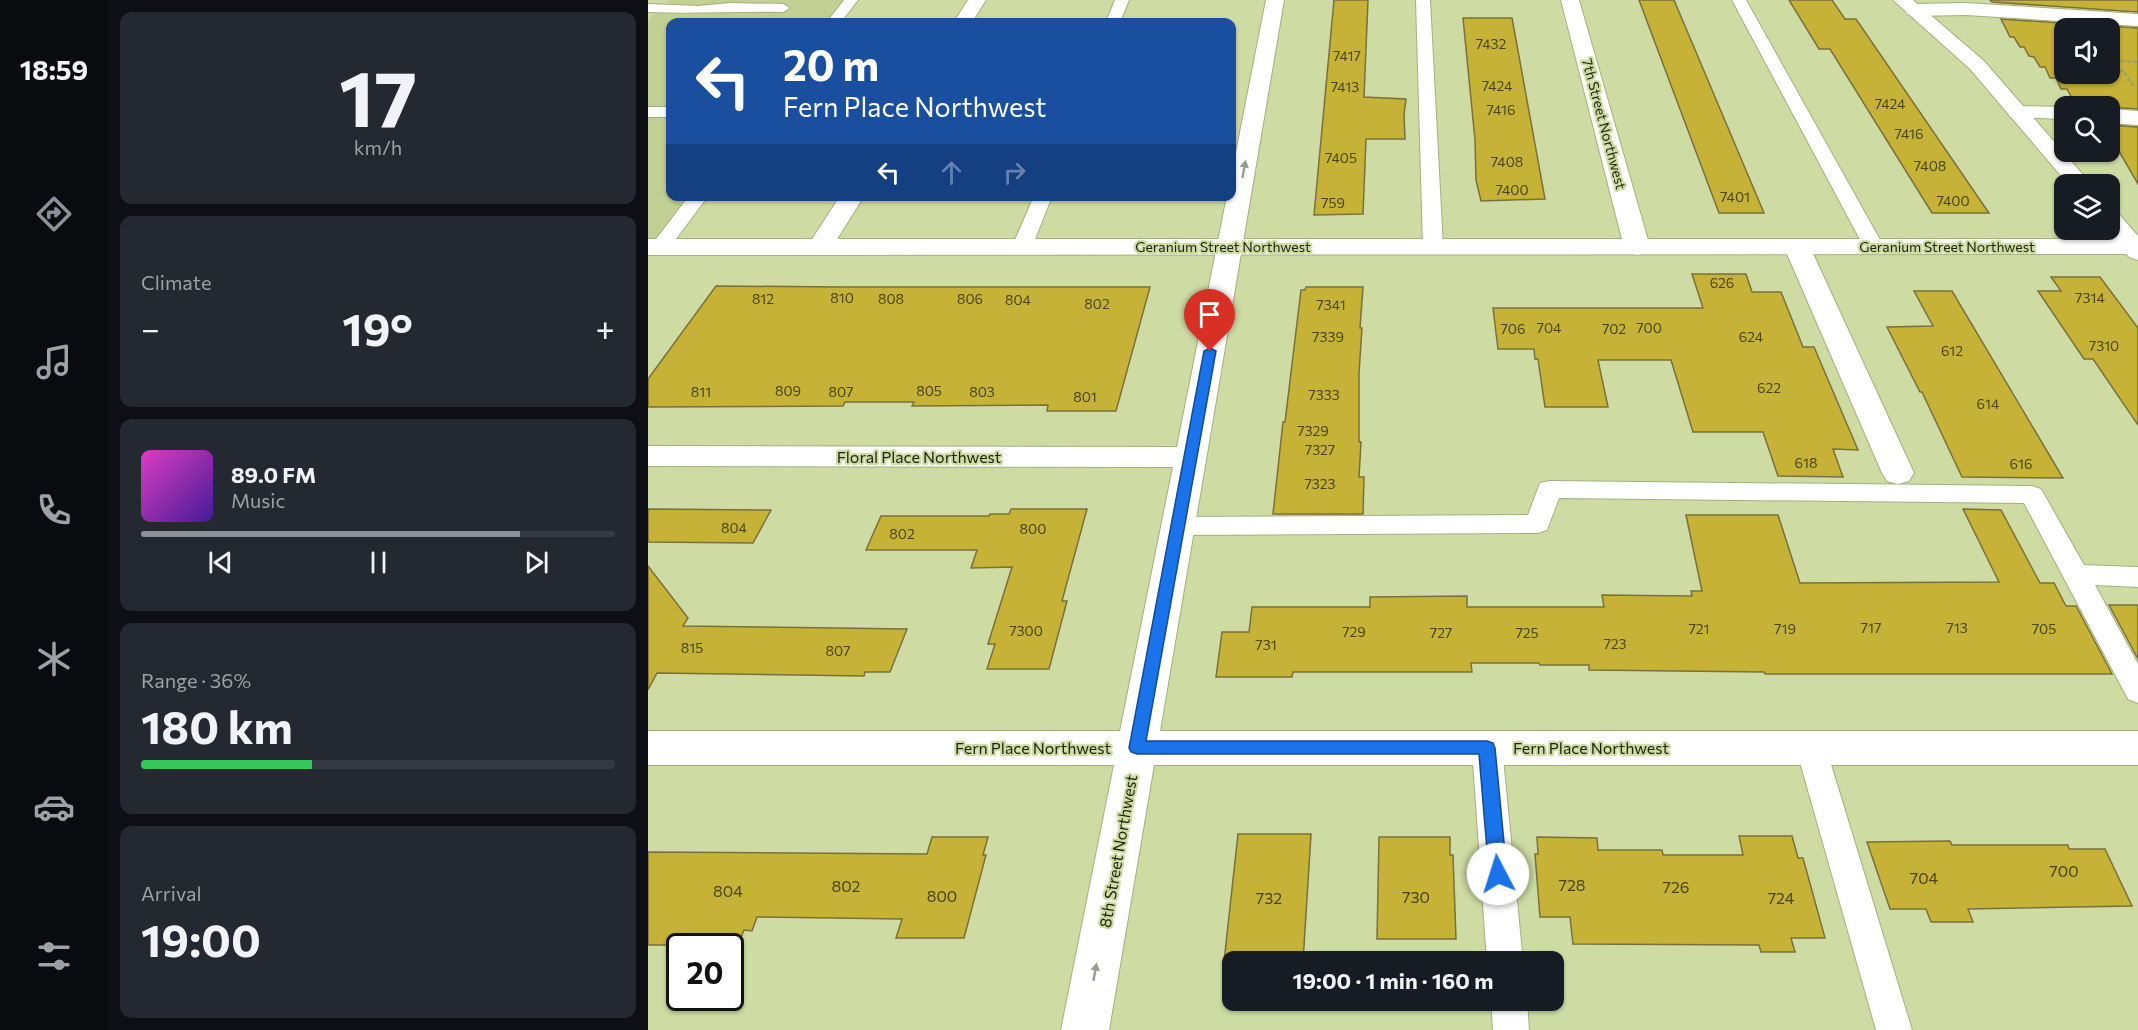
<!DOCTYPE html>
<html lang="en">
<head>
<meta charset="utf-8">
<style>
	body { margin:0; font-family:Commissioner,sans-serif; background:#242831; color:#f1f3f6; height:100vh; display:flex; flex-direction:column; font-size:22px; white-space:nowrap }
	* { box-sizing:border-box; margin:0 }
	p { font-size:20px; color:#9ea1a6 }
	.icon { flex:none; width:33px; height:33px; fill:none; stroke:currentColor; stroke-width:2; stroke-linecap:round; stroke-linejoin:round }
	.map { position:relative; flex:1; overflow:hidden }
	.panel { display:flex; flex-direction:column; gap:12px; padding:12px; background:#0d0f14; width:540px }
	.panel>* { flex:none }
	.guide { position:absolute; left:18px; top:18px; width:570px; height:183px; border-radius:12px; box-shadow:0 2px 4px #0004; background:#1a4fa0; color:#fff; overflow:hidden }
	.controls { position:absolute; left:1406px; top:18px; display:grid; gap:12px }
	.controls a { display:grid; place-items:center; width:66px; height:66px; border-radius:12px; background:#171b24; box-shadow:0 2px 4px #0004; font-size:30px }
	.speed { position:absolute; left:18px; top:933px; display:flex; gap:12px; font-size:30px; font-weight:700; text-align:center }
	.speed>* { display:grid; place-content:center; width:78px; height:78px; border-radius:50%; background:#171b24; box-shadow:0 2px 4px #0004; line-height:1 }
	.speed .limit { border:3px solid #111; border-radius:9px; background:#fff; color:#111 }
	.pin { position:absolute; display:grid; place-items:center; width:51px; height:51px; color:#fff; margin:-62px -26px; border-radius:50% 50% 50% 0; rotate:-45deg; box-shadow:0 0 6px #0007 }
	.pin .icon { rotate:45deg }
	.me { position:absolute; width:66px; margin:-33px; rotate:355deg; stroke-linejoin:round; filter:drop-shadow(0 0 4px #0008) }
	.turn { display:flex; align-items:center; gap:21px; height:126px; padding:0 18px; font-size:27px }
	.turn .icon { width:78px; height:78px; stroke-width:2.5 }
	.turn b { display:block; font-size:42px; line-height:51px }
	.lanes { display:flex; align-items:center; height:57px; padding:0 18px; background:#0003; justify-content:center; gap:30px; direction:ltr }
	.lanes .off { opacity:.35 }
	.big { font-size:45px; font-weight:700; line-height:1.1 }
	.panel .tile { flex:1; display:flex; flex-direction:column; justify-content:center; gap:9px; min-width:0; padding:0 21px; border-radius:12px; background:#242831 }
	.panel .dial { align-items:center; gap:0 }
	.dial b { font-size:78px; line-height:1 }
	.song { display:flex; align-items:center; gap:18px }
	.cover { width:72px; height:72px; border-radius:9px; background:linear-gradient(135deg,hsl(310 70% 55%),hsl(260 70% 35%)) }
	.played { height:6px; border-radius:3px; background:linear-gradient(90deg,#8c9099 80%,#363941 80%) }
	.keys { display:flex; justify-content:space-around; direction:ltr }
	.heat { display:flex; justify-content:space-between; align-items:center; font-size:33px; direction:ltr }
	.charge { height:9px; border-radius:4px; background:linear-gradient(90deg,#34c759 36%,#363941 0) }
	.trip { position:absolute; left:574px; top:951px; width:342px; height:60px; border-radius:12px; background:#171b24; box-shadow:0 2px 4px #0004; font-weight:700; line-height:60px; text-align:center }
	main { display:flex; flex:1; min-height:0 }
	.tab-bar { display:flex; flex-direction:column; width:108px; justify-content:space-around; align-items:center; background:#090b0e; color:#9ea1a6 }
	.tab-bar .icon { width:42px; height:42px }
	.tab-bar .selected { color:#8c9099 }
	.tab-bar b { font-size:27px; color:#f1f3f6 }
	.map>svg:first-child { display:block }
	.built { fill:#c2d093 }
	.building { fill:#c6b237; stroke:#7a703b; stroke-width:1.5; fill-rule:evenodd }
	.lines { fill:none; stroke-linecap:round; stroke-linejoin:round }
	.service-casing { stroke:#a3b07a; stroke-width:2 }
	.minor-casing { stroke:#a3b07a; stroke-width:2 }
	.tertiary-casing { stroke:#a3b07a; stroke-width:2 }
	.secondary-casing { stroke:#a3b07a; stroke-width:2 }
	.path { stroke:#939e71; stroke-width:2; stroke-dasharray:4 2; stroke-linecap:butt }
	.service { fill:#fff; fill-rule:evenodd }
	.minor { fill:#fff; fill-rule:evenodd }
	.tertiary { fill:#fff; fill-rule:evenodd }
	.secondary { fill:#fff; fill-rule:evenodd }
	.oneway { fill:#999c92 }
	.route { fill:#1a73e8; stroke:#114b97; stroke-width:1.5 }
	.labels { text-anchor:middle; stroke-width:4.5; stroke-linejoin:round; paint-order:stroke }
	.number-label { font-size:14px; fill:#474618 }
	.far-street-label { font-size:14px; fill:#1d220d; stroke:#cedca4 }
	.street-label { font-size:16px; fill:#1d220d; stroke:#cedca4 }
	.near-number-label { font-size:16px; fill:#474618 }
</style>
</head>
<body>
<main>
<nav class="tab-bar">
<b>18:59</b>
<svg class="icon selected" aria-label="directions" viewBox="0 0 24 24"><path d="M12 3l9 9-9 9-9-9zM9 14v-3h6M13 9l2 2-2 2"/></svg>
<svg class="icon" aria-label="music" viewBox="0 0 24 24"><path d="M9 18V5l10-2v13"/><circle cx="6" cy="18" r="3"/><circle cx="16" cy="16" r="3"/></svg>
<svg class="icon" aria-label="phone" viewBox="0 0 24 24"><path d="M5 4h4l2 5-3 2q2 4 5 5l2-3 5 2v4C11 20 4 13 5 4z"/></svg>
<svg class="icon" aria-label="climate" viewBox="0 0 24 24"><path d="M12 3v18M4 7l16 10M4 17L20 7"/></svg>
<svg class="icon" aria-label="car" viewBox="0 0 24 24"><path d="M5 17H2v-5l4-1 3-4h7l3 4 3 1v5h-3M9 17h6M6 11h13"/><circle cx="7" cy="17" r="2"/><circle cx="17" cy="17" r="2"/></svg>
<svg class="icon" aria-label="filters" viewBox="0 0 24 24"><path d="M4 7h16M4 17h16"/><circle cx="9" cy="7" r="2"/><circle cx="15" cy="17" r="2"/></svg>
</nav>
<section class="panel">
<div class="tile dial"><b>17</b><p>km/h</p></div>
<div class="tile"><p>Climate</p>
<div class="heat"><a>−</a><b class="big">19°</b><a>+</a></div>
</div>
<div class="tile">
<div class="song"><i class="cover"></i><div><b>89.0 FM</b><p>Music</p></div></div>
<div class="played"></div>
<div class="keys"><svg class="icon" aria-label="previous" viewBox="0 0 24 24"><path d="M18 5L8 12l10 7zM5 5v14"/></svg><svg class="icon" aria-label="pause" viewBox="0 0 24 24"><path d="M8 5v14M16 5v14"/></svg><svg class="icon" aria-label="next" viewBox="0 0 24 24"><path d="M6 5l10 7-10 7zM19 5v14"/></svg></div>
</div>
<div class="tile"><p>Range · 36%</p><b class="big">180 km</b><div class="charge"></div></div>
<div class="tile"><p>Arrival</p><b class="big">19:00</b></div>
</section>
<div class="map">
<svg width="1490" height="1030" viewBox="0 0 1490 1030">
	<rect width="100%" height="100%" fill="#cedca4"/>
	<polygon class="built" points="21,0 208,0 191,22 22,22 22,196 59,197 30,235 0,244 0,20"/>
	<g class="building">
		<polygon points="686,0 720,0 716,97 758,99 756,115 757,139 718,139 715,214 666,215"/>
		<polygon points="991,0 1026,0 1116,213 1071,213"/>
		<polygon points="1141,0 1184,0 1197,19 1208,19 1341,213 1284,213 1182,49 1171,49"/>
		<polygon points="1342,0 1490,0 1490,12 1344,2"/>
		<polygon points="815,18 864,18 897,199 833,201 828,180 827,140"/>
		<path d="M1353 19 1490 28V109L1445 106 1442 102 1425 100 1419 89H1413L1408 78H1402L1397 67H1392L1386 57 1381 56 1376 47H1372L1366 37H1362ZM1416 28H1461V74H1416Z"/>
		<polygon points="1461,125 1490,127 1490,184 1461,134"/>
		<polygon points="1044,274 1098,274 1104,292 1133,292 1155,347 1166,347 1210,450 1185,449 1195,477 1130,476 1115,432 1045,432 1023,360 950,360 960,407 897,407 890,359 887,359 886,349 850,349 845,308 1055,308"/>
		<polygon points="1403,277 1452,277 1490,328 1490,425 1445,359 1436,359 1390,291 1413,291"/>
		<polygon points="68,286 193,287 502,287 468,411 399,411 400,405 264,406 266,402 197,402 195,406 0,407 0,379"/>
		<polygon points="658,287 715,287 712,328 714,328 711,373 711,442 713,442 711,477 716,477 715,514 625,514 635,422 637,422 653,290 657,290"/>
		<polygon points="1266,291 1304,291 1415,478 1314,477 1274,392 1272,392 1239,327 1285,326"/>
		<polygon points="0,509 123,510 105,543 0,542"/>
		<polygon points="363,509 439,509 414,601 419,601 401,669 339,669 347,644 340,644 364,567 323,568 329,550 218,550 233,516 341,516 342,514 361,514"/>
		<polygon points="1315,509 1353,510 1392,583 1406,583 1418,606 1428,606 1464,674 1117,674 1116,672 941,670 941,665 892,665 891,663 823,663 824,672 645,672 644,677 568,677 574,632 601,632 604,607 722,607 722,597 819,596 819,607 956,607 954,595 1044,596 1043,591 1054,591 1038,515 1130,515 1152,583 1351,582"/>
		<polygon points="0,566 40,618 35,626 259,629 242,672 217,672 216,676 9,673 0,690"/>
		<polygon points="1461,605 1490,605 1490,659"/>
		<polygon points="590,834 663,834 655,962 576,962"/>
		<polygon points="1091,836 1144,836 1150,858 1155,858 1177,938 1143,938 1147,952 1113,952 1111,945 925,944 922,917 892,917 887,854 890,854 889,837 949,838 950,850 1014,850 1015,855 1095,855"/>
		<polygon points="284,837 340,837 335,855 338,855 316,938 248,938 254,919 109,917 104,931 96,930 90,945 0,945 0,852 279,854"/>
		<polygon points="731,837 802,837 802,855 805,855 808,939 729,939"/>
		<polygon points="1302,841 1304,845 1420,845 1421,849 1457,849 1484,906 1320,909 1325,922 1283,922 1278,909 1242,909 1219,842"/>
	</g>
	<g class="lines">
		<g class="service-casing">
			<g id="service">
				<polygon points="196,0 210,0 193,22 179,22"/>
				<polygon points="467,0 481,0 472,22 458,22"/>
				<polygon points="768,0 782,0 795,247 792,251 778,251 775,247"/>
				<polygon points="1084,0 1098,0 1236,247 1233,251 1219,251 1216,247"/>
				<path d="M82 3 135 4 142 8 135 12C90 11 45 14 0 12V4L50 6Z"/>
				<rect x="0" y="107" width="22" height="10"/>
				<polygon points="41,196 60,196 19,251 5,251 2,247"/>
				<polygon points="386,196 404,196 384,247 381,251 367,251 364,247"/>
				<polygon points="901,481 1384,486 1393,489 1436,565 1490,567 1490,587 1447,585 1490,664 1490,703 1480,699 1376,503 911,498 899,530 890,533 529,535 520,532 516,526 520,520 529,517 880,515 892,483"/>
				<polygon points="839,735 850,739 854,748 875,962 839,962 824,748 828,739"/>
				<polygon points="1163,735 1174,739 1178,748 1264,1030 1228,1030 1148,748 1152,739"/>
				<polygon points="843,1000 879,1000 881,1030 845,1030"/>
			</g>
		</g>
		<g class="minor-casing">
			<g id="minor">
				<polygon points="320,0 338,0 324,22 306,22"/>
				<polygon points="618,0 636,0 512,731 1490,731 1490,765 506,765 461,1030 413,1030 466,765 0,765 0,731 472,731 525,467 0,466 0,446 529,447 579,196 584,196 584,173"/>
				<polygon points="913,0 931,0 1002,247 998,252 989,255 980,252 976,247"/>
				<polygon points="1318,3 1490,14 1490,26 1318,15 1266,16 1259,14 1257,10 1259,6 1266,4"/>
				<polygon points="1370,106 1416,107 1416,119 1362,117 1359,112 1362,107"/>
				<polygon points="1461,109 1490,111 1490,125 1461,123"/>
				<polygon points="192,196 216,196 181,252 172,255 163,252 159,247"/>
				<polygon points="1149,239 1158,242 1162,247 1266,473 1261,481 1250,484 1239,481 1234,473 1136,247 1140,242"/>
			</g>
		</g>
		<g class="tertiary-casing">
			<polygon id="tertiary" points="0,239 1486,239 1490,240 1490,254 0,255"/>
		</g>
		<g class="secondary-casing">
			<g id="secondary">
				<polygon points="1245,0 1265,0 1336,61 1443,184 1420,184 1322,69"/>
				<polygon points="1461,211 1470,213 1490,236 1490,260 1481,257 1458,230 1461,230"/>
			</g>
		</g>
		<g class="path">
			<polyline points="1461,60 1490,62"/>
			<polyline points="1461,64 1476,72 1486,87"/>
		</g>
		<use href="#service" class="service"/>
		<use href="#minor" class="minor"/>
		<use href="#tertiary" class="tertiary"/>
		<use href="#secondary" class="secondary"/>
	</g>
	<defs><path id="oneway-solid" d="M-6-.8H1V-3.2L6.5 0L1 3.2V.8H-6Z" transform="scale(1.5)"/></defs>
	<g class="oneway">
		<use href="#oneway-solid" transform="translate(596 169) rotate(-80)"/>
		<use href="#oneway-solid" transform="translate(447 972) rotate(-80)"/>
	</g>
	<polygon class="route" points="562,348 568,351 498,741 839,741 845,743 847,748 859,874 856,880 850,882 844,880 841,874 831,754 489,754 483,752 481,748 556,351"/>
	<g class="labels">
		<g class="number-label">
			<text x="843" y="49">7432</text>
			<text x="699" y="61">7417</text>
			<text x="849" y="91">7424</text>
			<text x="697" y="92">7413</text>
			<text x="1242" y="109">7424</text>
			<text x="853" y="115">7416</text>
			<text x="1261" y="139">7416</text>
			<text x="693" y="163">7405</text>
			<text x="859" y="167">7408</text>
			<text x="1282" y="171">7408</text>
			<text x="864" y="195">7400</text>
			<text x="1087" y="202">7401</text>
			<text x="1305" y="206">7400</text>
			<text x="685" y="208">759</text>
			<text x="1074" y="288">626</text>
			<text x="194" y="303">810</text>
			<text x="1442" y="303">7314</text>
			<text x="115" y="304">812</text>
			<text x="243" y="304">808</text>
			<text x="322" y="304">806</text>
			<text x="370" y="305">804</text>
			<text x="449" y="309">802</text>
			<text x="683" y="310">7341</text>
			<text x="901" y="333">704</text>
			<text x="1001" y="333">700</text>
			<text x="865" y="334">706</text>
			<text x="966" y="334">702</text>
			<text x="680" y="342">7339</text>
			<text x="1103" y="342">624</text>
			<text x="1456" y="351">7310</text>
			<text x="1304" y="356">612</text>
			<text x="1121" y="393">622</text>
			<text x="140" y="396">809</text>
			<text x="281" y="396">805</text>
			<text x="53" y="397">811</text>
			<text x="193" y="397">807</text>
			<text x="334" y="397">803</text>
			<text x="676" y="400">7333</text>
			<text x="437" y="402">801</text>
			<text x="1340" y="409">614</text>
			<text x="665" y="436">7329</text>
			<text x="672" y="455">7327</text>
			<text x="1158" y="468">618</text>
			<text x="1373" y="469">616</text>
			<text x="672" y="489">7323</text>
			<text x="86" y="533">804</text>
			<text x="385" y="534">800</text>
			<text x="254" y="539">802</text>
			<text x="1223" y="633">717</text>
			<text x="1309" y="633">713</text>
			<text x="1051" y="634">721</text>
			<text x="1137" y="634">719</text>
			<text x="1396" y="634">705</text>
			<text x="378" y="636">7300</text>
			<text x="706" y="637">729</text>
			<text x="793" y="638">727</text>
			<text x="879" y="638">725</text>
			<text x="967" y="649">723</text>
			<text x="618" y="650">731</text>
			<text x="44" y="653">815</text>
			<text x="190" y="656">807</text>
		</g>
		<g class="far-street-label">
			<text transform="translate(956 124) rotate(75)" y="5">7th Street Northwest</text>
			<text x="575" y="252">Geranium Street Northwest</text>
			<text x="1299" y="252">Geranium Street Northwest</text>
		</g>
		<g class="street-label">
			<text x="271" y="463">Floral Place Northwest</text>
			<text x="385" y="754">Fern Place Northwest</text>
			<text x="943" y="754">Fern Place Northwest</text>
			<text transform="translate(470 851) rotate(-80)" y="6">8th Street Northwest</text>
		</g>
		<g class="near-number-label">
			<text x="1416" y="877">700</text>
			<text x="1276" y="884">704</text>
			<text x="924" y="891">728</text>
			<text x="198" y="892">802</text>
			<text x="1028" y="893">726</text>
			<text x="80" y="897">804</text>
			<text x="294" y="902">800</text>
			<text x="768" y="903">730</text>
			<text x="621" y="904">732</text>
			<text x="1133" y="904">724</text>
		</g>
	</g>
</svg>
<div class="controls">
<a><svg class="icon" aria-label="sound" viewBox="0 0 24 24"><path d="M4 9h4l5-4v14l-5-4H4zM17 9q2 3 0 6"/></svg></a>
<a><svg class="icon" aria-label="search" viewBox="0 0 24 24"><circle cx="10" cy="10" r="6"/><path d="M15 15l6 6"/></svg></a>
<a><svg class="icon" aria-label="layers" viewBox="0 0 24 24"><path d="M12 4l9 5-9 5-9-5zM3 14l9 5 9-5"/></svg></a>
</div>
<div class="speed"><div class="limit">20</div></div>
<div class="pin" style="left:562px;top:351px;background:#d93025"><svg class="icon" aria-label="arrive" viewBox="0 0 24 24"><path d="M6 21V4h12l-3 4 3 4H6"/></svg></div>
<svg class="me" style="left:850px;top:874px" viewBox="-20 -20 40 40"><circle r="19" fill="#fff"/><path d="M0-13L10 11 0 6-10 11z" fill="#1a73e8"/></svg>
<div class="trip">19:00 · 1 min · 160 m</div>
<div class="guide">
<div class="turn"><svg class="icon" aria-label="left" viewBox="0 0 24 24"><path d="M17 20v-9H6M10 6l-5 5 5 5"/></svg><div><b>20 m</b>Fern Place Northwest</div></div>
<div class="lanes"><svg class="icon" aria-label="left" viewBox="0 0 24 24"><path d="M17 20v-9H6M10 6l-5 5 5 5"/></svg><svg class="icon off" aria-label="ahead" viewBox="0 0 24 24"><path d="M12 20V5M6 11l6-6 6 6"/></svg><svg class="icon off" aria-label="right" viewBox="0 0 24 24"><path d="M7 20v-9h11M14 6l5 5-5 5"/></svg></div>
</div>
</div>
</main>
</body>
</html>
